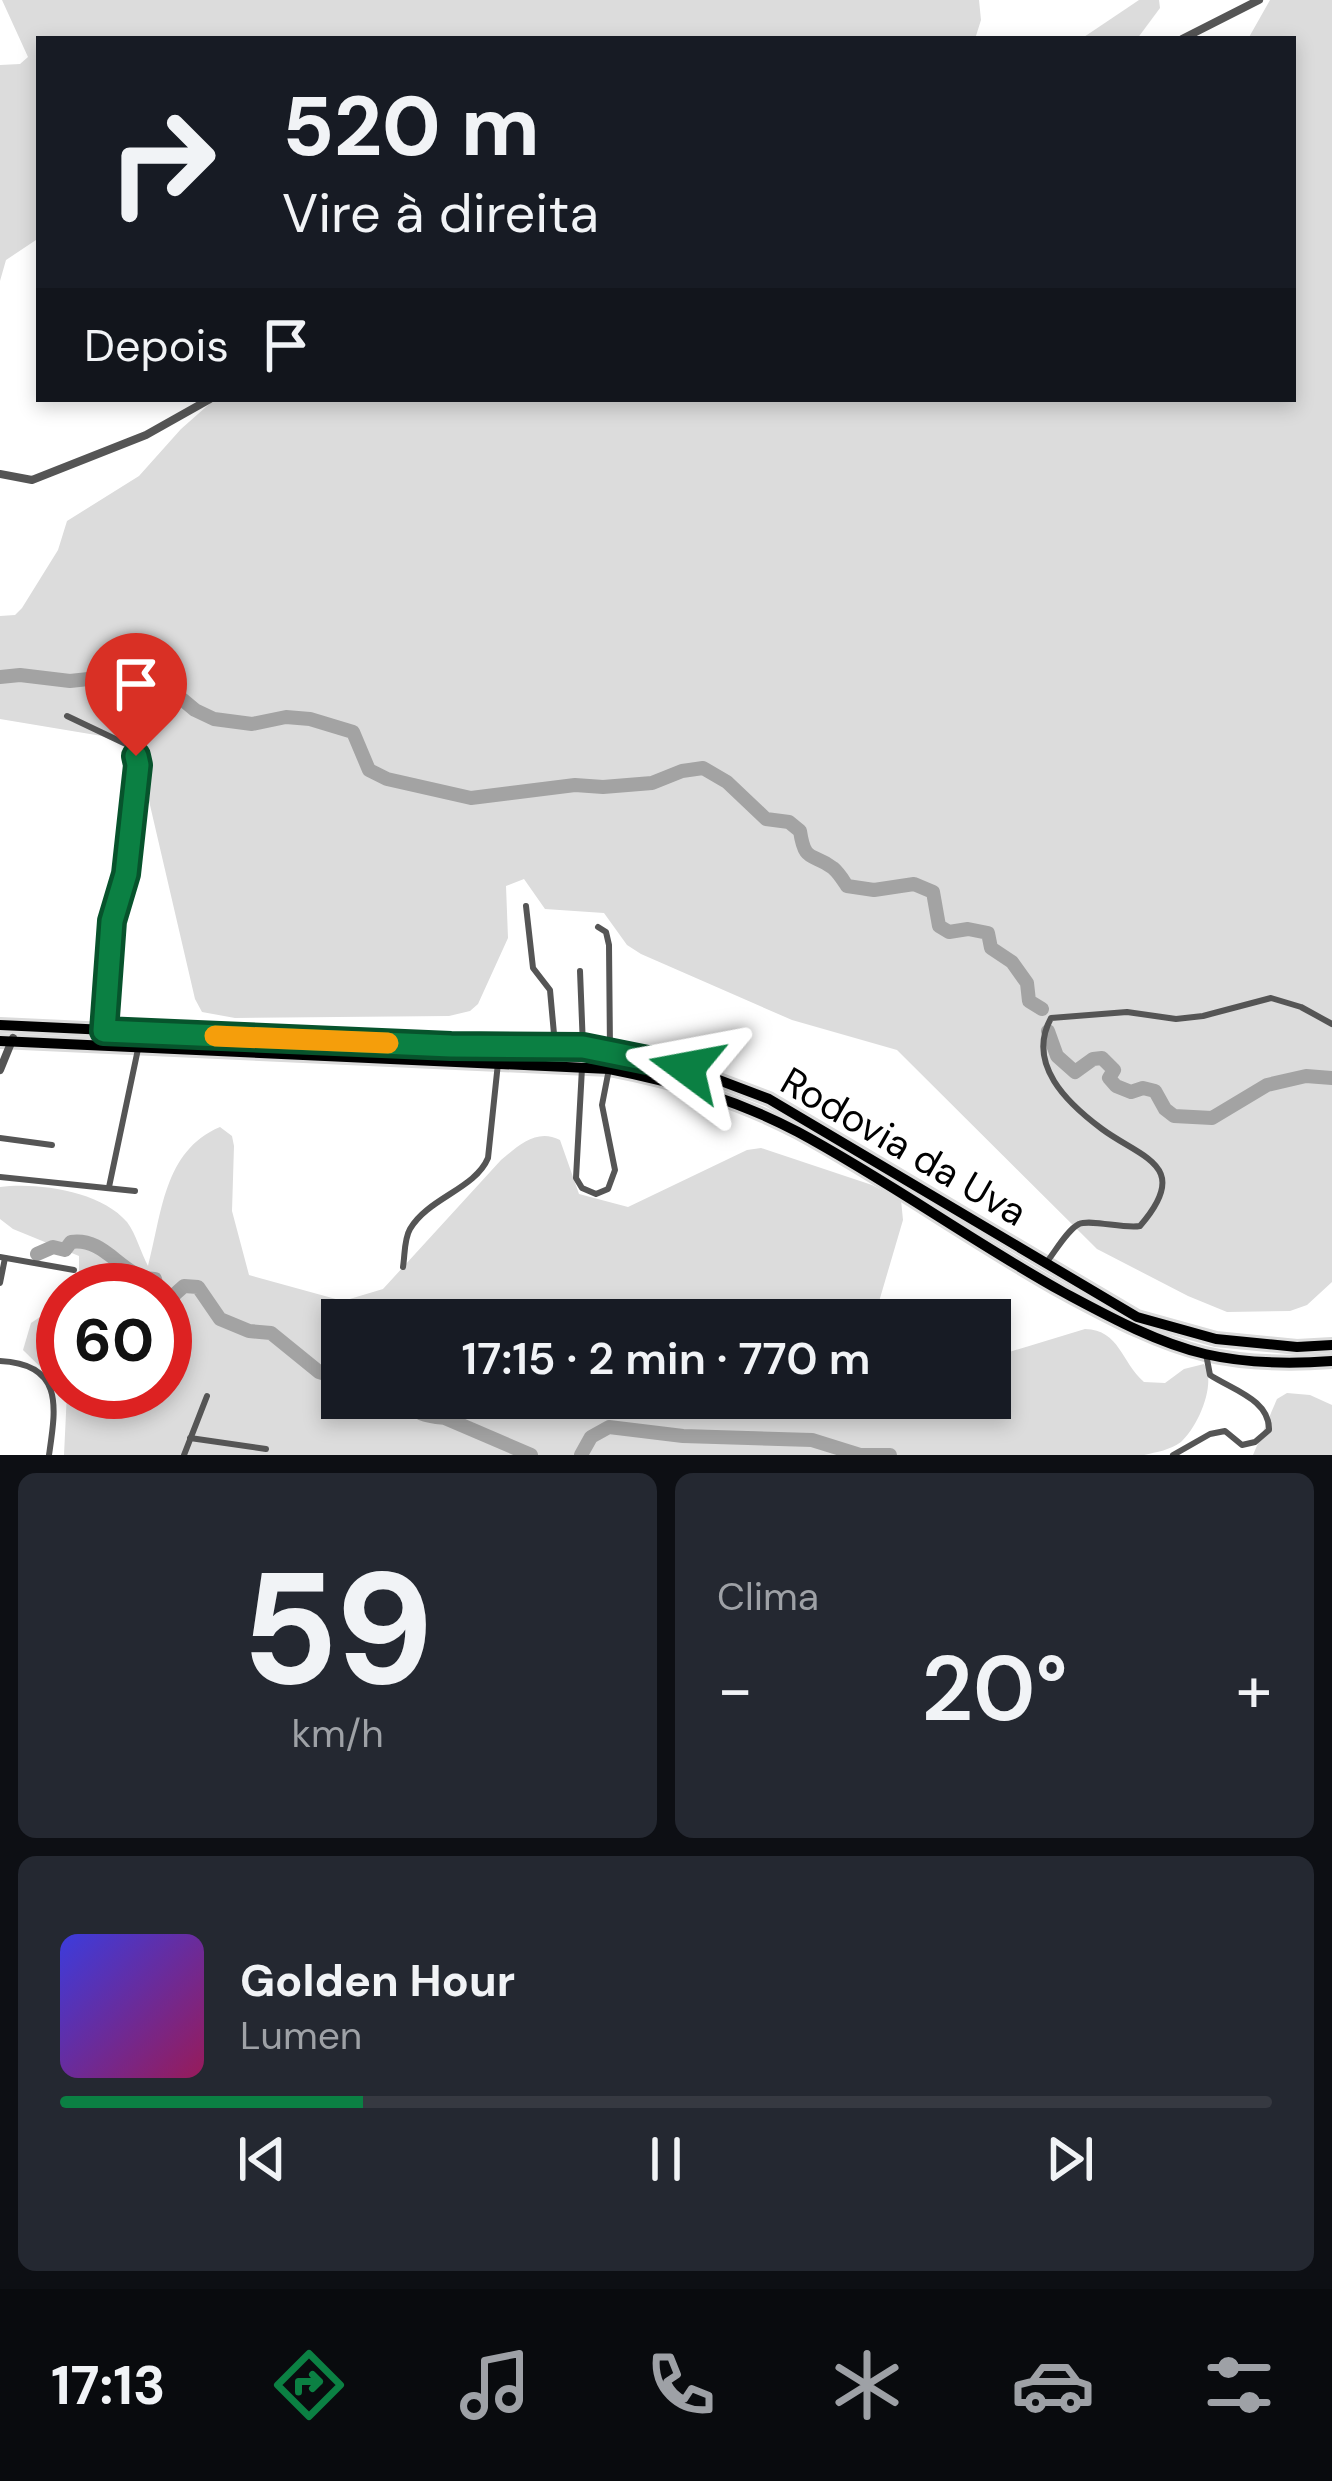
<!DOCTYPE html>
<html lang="pt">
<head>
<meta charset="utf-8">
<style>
	body { margin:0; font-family:"DM Sans",sans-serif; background:#242831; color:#f1f3f6; height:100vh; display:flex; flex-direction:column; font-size:45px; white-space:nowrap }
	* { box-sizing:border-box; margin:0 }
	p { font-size:39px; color:#9ea1a6 }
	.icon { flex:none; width:66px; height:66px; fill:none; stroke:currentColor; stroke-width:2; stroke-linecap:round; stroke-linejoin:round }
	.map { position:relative; height:1455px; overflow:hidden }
	.panel { display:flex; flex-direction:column; gap:18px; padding:18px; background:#0d0f14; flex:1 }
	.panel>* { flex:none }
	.banner { position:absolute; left:36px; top:36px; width:1260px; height:366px; border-radius:0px; box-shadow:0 6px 18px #0003; background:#171b24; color:#f1f3f6; overflow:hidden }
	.speed { position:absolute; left:36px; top:1263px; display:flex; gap:24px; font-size:60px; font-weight:700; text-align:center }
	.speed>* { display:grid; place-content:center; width:156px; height:156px; border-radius:50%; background:#171b24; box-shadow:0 6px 18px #0003; line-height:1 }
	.speed .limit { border:18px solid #d22; background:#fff; color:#111 }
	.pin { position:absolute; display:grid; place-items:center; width:102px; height:102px; color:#fff; margin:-123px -51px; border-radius:50% 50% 50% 0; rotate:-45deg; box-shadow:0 0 12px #0007 }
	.pin .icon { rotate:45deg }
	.me { position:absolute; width:132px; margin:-66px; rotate:283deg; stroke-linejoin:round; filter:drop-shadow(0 0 9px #0008) }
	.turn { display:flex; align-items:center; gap:42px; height:252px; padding:0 48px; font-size:54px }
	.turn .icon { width:156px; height:156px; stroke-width:2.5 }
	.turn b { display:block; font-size:84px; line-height:102px }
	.then { display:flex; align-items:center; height:114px; padding:0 48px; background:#0003; gap:24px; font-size:45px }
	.big { font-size:90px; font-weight:600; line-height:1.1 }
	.panel .widget { flex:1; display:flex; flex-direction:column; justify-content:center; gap:18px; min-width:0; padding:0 42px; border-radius:18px; background:#242831 }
	.panel .dial { align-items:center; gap:0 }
	.dial b { font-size:156px; line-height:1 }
	.song { display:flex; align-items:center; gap:36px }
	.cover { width:144px; height:144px; border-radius:18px; background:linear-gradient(135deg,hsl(240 70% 55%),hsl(330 70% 35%)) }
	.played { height:12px; border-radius:6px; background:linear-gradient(90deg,#0b8043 25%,#363941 25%) }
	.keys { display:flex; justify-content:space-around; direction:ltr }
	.heat { display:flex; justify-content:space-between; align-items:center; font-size:66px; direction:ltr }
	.panel .tiles { flex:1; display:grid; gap:18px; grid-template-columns:1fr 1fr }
	.widget:last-child { grid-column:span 2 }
	.trip { position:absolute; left:321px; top:1299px; width:690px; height:120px; border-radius:0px; background:#171b24; box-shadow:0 6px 18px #0003; font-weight:600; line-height:120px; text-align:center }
	.tab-bar { display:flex; height:192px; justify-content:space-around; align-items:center; background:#090b0e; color:#9ea1a6 }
	.tab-bar .icon { width:84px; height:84px }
	.tab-bar .active { color:#0b8043 }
	.tab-bar b { font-size:54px; color:#f1f3f6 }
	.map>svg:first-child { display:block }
	.green { fill:#dcdcdc }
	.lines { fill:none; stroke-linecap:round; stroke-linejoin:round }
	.river { stroke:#a3a3a3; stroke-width:14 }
	.primary-casing { stroke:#dbdbdb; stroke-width:16 }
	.minor { stroke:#555; stroke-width:6 }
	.tertiary { stroke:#555; stroke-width:8 }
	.primary { stroke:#000; stroke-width:10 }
	.route-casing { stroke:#07532c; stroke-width:30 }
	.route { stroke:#0b8043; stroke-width:21 }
	.slow { stroke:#f59e0b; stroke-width:21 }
	.labels { text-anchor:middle; stroke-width:9; stroke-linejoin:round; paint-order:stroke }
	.street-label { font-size:39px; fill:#000; stroke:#fff }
</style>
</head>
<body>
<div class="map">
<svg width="1332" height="1455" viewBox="0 0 1332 1455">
	<rect width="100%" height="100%" fill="#fff"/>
	<g class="green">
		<polygon points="2,0 979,0 981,20 975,39 39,39 39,238 6,260 0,281 0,65 20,64 28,57"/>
		<polygon points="1139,0 1159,0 1160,8 1137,39 1081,39"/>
		<polygon points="1270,0 1332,0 1332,1282 1307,1305 1290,1311 1227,1312 1188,1296 1097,1249 897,1050 792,1020 641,954 627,945 604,913 545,909 524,879 506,886 508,938 478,1004 470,1011 449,1016 235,1018 202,1012 195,999 143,775 132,749 102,736 0,719 0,616 15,615 22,608 58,550 67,521 139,476 181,429 215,399 1293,399 1293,39 1248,39"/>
		<path d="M220 1127 232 1136 234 1146 232 1211 249 1275 343 1301 383 1289 501 1160C519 1145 537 1128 560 1140L579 1194 628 1207 747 1150 761 1148 872 1185 901 1200 903 1220 878 1305 887 1320H342V1398H990V1351L1006 1353 1085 1329C1120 1330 1121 1362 1144 1382L1165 1383 1184 1369 1204 1364C1217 1383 1198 1427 1181 1442 1170 1450 1157 1452 1144 1455H64L67 1392H165V1290H79V1256L13 1229 0 1219V1187C37 1182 101 1191 127 1222 136 1234 141 1253 148 1266 162 1215 163 1151 220 1127Z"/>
		<polygon points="40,1317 63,1320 63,1389 23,1350 31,1323"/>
		<polygon points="1287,1393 1310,1395 1332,1405 1332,1455 1253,1455 1277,1399"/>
	</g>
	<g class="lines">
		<g class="river">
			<path d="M0 677 20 675 70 681 125 675 177 695 195 710 214 719 252 724 286 717 310 719 353 732 369 770 387 779 471 798 575 785 603 787 652 783 682 771 703 768 727 782 766 819 789 822 800 831C805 864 812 852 833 868 839 873 843 880 847 886L874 890 914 884 933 892 939 926 949 932 968 929 988 933 991 948 1012 962 1027 983 1029 1001 1042 1009"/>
			<polyline points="1048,1031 1057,1056 1075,1072 1093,1059 1102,1058 1114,1070 1109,1078 1116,1086 1131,1092 1143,1088 1155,1091 1165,1109 1174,1116 1212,1118 1267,1085 1306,1076 1332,1078"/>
			<path d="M37 1254 53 1247 65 1250 71 1242C107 1237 121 1278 155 1279L158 1290"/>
			<polyline points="165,1303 184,1286 198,1287 220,1319 249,1331 271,1333 319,1372 342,1379"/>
			<path d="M404 1398C415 1415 427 1416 445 1418L531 1455"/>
			<polyline points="581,1455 591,1437 609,1427 683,1436 812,1440 860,1455 890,1455"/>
		</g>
		<g class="primary-casing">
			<g id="primary">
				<polyline points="0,1025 451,1046 583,1047 687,1068 769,1099 1137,1317 1216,1339 1297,1347 1332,1345"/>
				<path d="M0 1041 609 1069C676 1082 737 1100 798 1132 889 1181 973 1242 1063 1292 1108 1316 1155 1342 1205 1354 1244 1363 1292 1364 1332 1361"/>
			</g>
		</g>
		<g class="minor">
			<polyline points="67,716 128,745 138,765 126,874 113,921 104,1027"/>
			<polyline points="526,906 533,968 550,990 555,1045"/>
			<polyline points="598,927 606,932 609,945 610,1050"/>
			<polyline points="580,971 583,1047"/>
			<polyline points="582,1068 576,1178 582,1188 596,1194 608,1189 615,1170 602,1105 609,1069"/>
			<polyline points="0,1138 52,1145"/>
			<polyline points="0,1177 135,1191"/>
			<polyline points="109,1187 138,1049"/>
			<polyline points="0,1257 74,1270"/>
			<path d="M1046 1263C1055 1252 1067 1230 1079 1224 1091 1219 1124 1229 1140 1226 1193 1165 1141 1158 1102 1129 1067 1103 1026 1064 1051 1018L1127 1012 1176 1019 1203 1016 1271 998 1301 1007 1332 1024"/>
			<path d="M403 1267C405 1255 404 1239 410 1229 428 1198 475 1189 488 1158L498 1063"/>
			<polyline points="0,1283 5,1258"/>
			<path d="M0 1361C64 1364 56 1407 49 1455"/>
			<polyline points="190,1438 266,1449"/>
			<polyline points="184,1455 207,1396"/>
			<path d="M1173 1455 1210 1434 1225 1431 1242 1445 1255 1442 1269 1430C1270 1400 1233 1390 1210 1375L1206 1354"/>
		</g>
		<g class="tertiary">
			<polyline points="1182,39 1259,0"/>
			<polyline points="0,474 32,480 146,435 210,399"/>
			<polyline points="0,1070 13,1038"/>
		</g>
		<use href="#primary" class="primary"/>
	</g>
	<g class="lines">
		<g class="route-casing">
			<polyline id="route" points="136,756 138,765 126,874 112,921 104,1031 451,1046 583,1047 687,1068"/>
		</g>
		<use href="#route" class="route"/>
		<polyline class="slow" points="215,1036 388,1043"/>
	</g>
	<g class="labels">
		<g class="street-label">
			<text transform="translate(904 1146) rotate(30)" y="14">Rodovia da Uva</text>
		</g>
	</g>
</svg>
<div class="speed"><div class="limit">60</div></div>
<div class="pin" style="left:136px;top:756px;background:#d93025"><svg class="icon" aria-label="arrive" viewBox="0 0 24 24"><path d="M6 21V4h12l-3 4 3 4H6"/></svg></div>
<svg class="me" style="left:687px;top:1068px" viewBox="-20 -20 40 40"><path d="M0-17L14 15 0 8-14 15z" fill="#0b8043" stroke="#fff" stroke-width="4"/></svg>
<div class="trip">17:15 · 2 min · 770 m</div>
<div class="banner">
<div class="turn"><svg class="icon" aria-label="right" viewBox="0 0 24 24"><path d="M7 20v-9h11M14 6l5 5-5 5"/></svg><div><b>520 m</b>Vire à direita</div></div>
<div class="then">Depois<svg class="icon" aria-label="arrive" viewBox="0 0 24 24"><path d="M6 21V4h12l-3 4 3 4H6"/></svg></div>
</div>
</div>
<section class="panel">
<div class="tiles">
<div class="widget dial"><b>59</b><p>km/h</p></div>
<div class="widget"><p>Clima</p>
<div class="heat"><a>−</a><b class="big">20°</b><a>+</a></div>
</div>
<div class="widget">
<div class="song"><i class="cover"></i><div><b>Golden Hour</b><p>Lumen</p></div></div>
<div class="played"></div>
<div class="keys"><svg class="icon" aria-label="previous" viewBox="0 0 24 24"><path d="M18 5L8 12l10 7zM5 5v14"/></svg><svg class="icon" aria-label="pause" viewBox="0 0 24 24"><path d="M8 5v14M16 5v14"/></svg><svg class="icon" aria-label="next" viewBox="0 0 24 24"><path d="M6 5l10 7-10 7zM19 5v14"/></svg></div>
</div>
</div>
</section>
<nav class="tab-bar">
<b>17:13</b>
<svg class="icon active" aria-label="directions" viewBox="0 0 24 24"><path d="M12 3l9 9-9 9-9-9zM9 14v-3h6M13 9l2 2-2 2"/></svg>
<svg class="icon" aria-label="music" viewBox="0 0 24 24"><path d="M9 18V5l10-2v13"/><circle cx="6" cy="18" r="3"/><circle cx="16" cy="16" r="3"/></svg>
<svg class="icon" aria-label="phone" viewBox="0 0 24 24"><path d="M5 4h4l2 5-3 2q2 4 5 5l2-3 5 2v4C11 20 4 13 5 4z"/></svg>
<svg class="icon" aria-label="climate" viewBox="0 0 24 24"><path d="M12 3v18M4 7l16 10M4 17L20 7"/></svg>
<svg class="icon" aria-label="car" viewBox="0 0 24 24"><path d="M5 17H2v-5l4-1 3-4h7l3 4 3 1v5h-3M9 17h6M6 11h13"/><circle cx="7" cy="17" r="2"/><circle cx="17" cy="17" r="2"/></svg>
<svg class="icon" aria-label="filters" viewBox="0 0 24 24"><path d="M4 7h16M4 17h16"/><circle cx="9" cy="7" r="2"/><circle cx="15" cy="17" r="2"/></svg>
</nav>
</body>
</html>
